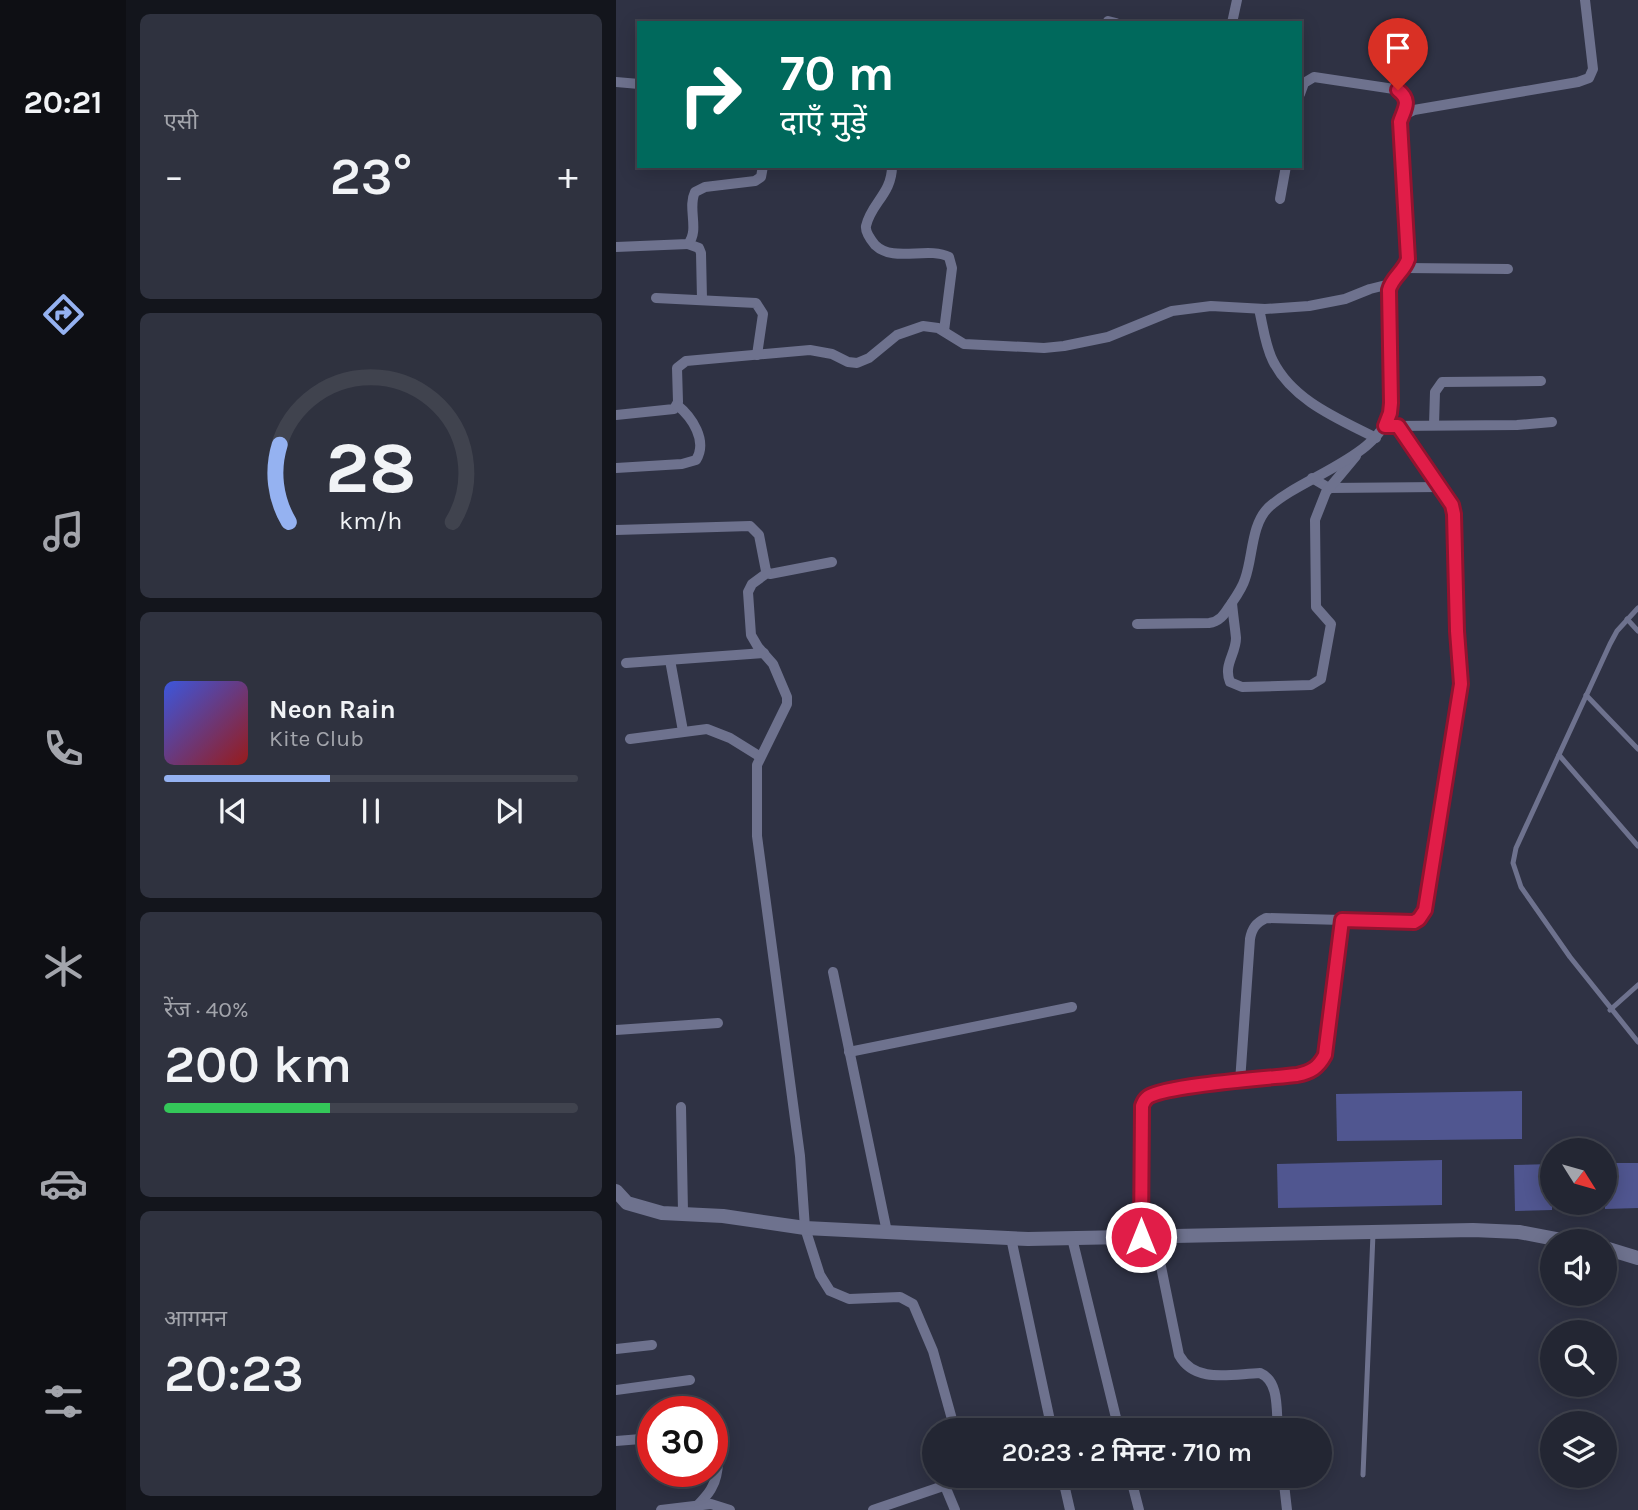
<!DOCTYPE html>
<html lang="hi">
<head>
<meta charset="utf-8">
<style>
	body { margin:0; font-family:Karla,"Noto Sans Devanagari",sans-serif; background:#2f323f; color:#f1f3f6; height:100vh; display:flex; flex-direction:column; font-size:26px; white-space:nowrap }
	* { box-sizing:border-box; margin:0 }
	p { font-size:23px; color:#a3a5ac }
	.icon { flex:none; width:38px; height:38px; fill:none; stroke:currentColor; stroke-width:2; stroke-linecap:round; stroke-linejoin:round }
	.map { position:relative; flex:1; overflow:hidden }
	.drawer { display:flex; flex-direction:column; gap:14px; padding:14px; background:#13151c; width:490px }
	.drawer>* { flex:none }
	.banner { position:absolute; left:21px; top:21px; width:665px; height:147px; border-radius:0px; box-shadow:0 4px 18px #0003,0 0 0 2px #40434e; background:#00695c; color:#fff; overflow:hidden }
	.needle { width:46px; rotate:127deg }
	.tools { position:absolute; left:924px; top:1138px; display:grid; gap:14px }
	.tools a { display:grid; place-items:center; width:77px; height:77px; border-radius:50%; background:#232633; box-shadow:0 4px 18px #0003,0 0 0 2px #40434e; font-size:35px }
	.speed { position:absolute; left:21px; top:1396px; display:flex; gap:14px; font-size:35px; font-weight:700; text-align:center }
	.speed>* { display:grid; place-content:center; width:91px; height:91px; border-radius:50%; background:#232633; box-shadow:0 4px 18px #0003,0 0 0 2px #40434e; line-height:1 }
	.speed .limit { border:10px solid #d22; background:#fff; color:#111 }
	.pin { position:absolute; display:grid; place-items:center; width:60px; height:60px; color:#fff; margin:-72px -30px; border-radius:50% 50% 50% 0; rotate:-45deg; box-shadow:0 0 7px #0007 }
	.pin .icon { rotate:45deg }
	.me { position:absolute; width:77px; margin:-38px; rotate:0deg; stroke-linejoin:round; filter:drop-shadow(0 0 5px #0008) }
	.turn { display:flex; align-items:center; gap:24px; height:147px; padding:0 28px; font-size:32px }
	.turn .icon { width:91px; height:91px; stroke-width:2.5 }
	.turn b { display:block; font-size:49px; line-height:60px }
	.big { font-size:52px; font-weight:600; line-height:1.1 }
	.drawer .widget { flex:1; display:flex; flex-direction:column; justify-content:center; gap:10px; min-width:0; padding:0 24px; border-radius:10px; background:#2f323f }
	.drawer .dial { align-items:center; gap:0 }
	.dial svg { height:182px; overflow:visible; fill:none; stroke:#40434e; stroke-width:7; stroke-linecap:round; text-anchor:middle }
	.dial text { fill:#f1f3f6; stroke:none }
	.song { display:flex; align-items:center; gap:21px }
	.cover { width:84px; height:84px; border-radius:10px; background:linear-gradient(135deg,hsl(230 70% 55%),hsl(0 70% 35%)) }
	.played { height:7px; border-radius:4px; background:linear-gradient(90deg,#95b2f1 40%,#40434e 40%) }
	.keys { display:flex; justify-content:space-around; direction:ltr }
	.heat { display:flex; justify-content:space-between; align-items:center; font-size:38px; direction:ltr }
	.charge { height:10px; border-radius:5px; background:linear-gradient(90deg,#34c759 40%,#40434e 0) }
	.trip { position:absolute; left:306px; top:1418px; width:410px; height:70px; border-radius:35px; background:#232633; box-shadow:0 4px 18px #0003,0 0 0 2px #40434e; font-weight:600; line-height:70px; text-align:center }
	main { display:flex; flex:1; min-height:0 }
	.tab-bar { display:flex; flex-direction:column; width:126px; justify-content:space-around; align-items:center; background:#0e0f14; color:#a3a5ac }
	.tab-bar .icon { width:49px; height:49px }
	.tab-bar .current { color:#95b2f1 }
	.tab-bar b { font-size:32px; color:#f1f3f6 }
	.map>svg:first-child { display:block }
	.building { fill:#505690 }
	.lines { fill:none; stroke-linecap:round; stroke-linejoin:round }
	.service { stroke:#6e728e; stroke-width:5 }
	.minor { stroke:#6e728e; stroke-width:10 }
	.tertiary { stroke:#6e728e; stroke-width:14 }
	.route-casing { stroke:#92132f; stroke-width:18 }
	.route { stroke:#e11d48; stroke-width:12 }
</style>
</head>
<body>
<main>
<nav class="tab-bar">
<b>20:21</b>
<svg class="icon current" aria-label="directions" viewBox="0 0 24 24"><path d="M12 3l9 9-9 9-9-9zM9 14v-3h6M13 9l2 2-2 2"/></svg>
<svg class="icon" aria-label="music" viewBox="0 0 24 24"><path d="M9 18V5l10-2v13"/><circle cx="6" cy="18" r="3"/><circle cx="16" cy="16" r="3"/></svg>
<svg class="icon" aria-label="phone" viewBox="0 0 24 24"><path d="M5 4h4l2 5-3 2q2 4 5 5l2-3 5 2v4C11 20 4 13 5 4z"/></svg>
<svg class="icon" aria-label="climate" viewBox="0 0 24 24"><path d="M12 3v18M4 7l16 10M4 17L20 7"/></svg>
<svg class="icon" aria-label="car" viewBox="0 0 24 24"><path d="M5 17H2v-5l4-1 3-4h7l3 4 3 1v5h-3M9 17h6M6 11h13"/><circle cx="7" cy="17" r="2"/><circle cx="17" cy="17" r="2"/></svg>
<svg class="icon" aria-label="filters" viewBox="0 0 24 24"><path d="M4 7h16M4 17h16"/><circle cx="9" cy="7" r="2"/><circle cx="15" cy="17" r="2"/></svg>
</nav>
<section class="drawer">
<div class="widget"><p>एसी</p>
<div class="heat"><a>−</a><b class="big">23°</b><a>+</a></div>
</div>
<div class="widget dial"><svg viewBox="0 0 100 80">
<path d="M14 69A42 42 0 1 1 86 69"/>
<path d="M14 69A42 42 0 0 1 10 35" stroke="#95b2f1"/>
<text x="50" y="56" font-size="32" font-weight="700">28</text>
<text x="50" y="72" font-size="11">km/h</text>
</svg></div>
<div class="widget">
<div class="song"><i class="cover"></i><div><b>Neon Rain</b><p>Kite Club</p></div></div>
<div class="played"></div>
<div class="keys"><svg class="icon" aria-label="previous" viewBox="0 0 24 24"><path d="M18 5L8 12l10 7zM5 5v14"/></svg><svg class="icon" aria-label="pause" viewBox="0 0 24 24"><path d="M8 5v14M16 5v14"/></svg><svg class="icon" aria-label="next" viewBox="0 0 24 24"><path d="M6 5l10 7-10 7zM19 5v14"/></svg></div>
</div>
<div class="widget"><p>रेंज · 40%</p><b class="big">200 km</b><div class="charge"></div></div>
<div class="widget"><p>आगमन</p><b class="big">20:23</b></div>
</section>
<div class="map">
<svg width="1022" height="1510" viewBox="0 0 1022 1510">
	<rect width="100%" height="100%" fill="#2f3244"/>
	<g class="building">
		<polygon points="906,1091 906,1139 721,1141 720,1094"/>
		<polygon points="826,1160 826,1205 662,1208 661,1164"/>
		<polygon points="989,1163 1022,1163 1022,1208 989,1209"/>
		<polygon points="936,1164 936,1210 899,1211 898,1165"/>
	</g>
	<g class="lines">
		<g class="service">
			<polyline points="1022,608 1001,631 994,644 900,848 897,863 905,887 954,957 1022,1042"/>
			<polyline points="1011,619 1022,631"/>
			<polyline points="970,695 1022,749"/>
			<polyline points="943,755 1022,846"/>
			<polyline points="994,1010 1022,985"/>
			<polyline points="747,1475 757,1234"/>
		</g>
		<g class="minor">
			<polyline points="492,21 500,23"/>
			<polyline points="616,23 621,0"/>
			<polyline points="0,82 23,84"/>
			<polyline points="684,94 688,83 698,77 778,89 789,98 790,113"/>
			<path d="M276 166C276 194 255 203 250 226 249 232 255 240 259 245 277 263 312 246 333 257L336 268 328 331"/>
			<polyline points="664,199 670,166"/>
			<polyline points="72,244 83,248 85,253 86,299"/>
			<path d="M0 247 72 244C84 230 71 208 79 192L89 187 139 181 145 177 147 166"/>
			<polyline points="790,268 892,269"/>
			<polyline points="40,298 140,303 147,314 141,355"/>
			<path d="M643 309C647 326 649 345 657 361 677 401 723 419 760 438"/>
			<polyline points="0,415 58,409 62,402 61,368 70,361 194,350 216,354 232,362 241,363 253,358 281,335 307,326 322,328 348,344 428,348 448,346 492,337 556,311 595,306 649,309 693,306 729,299 754,289 774,284"/>
			<polyline points="818,425 819,392 826,382 925,381"/>
			<polyline points="778,426 901,425 936,422"/>
			<path d="M0 468 66 464 80 460C92 441 76 417 61 405"/>
			<polyline points="696,478 713,488 824,487"/>
			<polyline points="0,530 134,526 143,535 150,571 154,574 216,562"/>
			<polyline points="151,573 136,584 132,592 135,635 142,647 157,664 171,697 171,704 141,765 141,836 184,1156 189,1228 204,1275 214,1291 233,1299 284,1297 297,1304 317,1351 339,1430"/>
			<path d="M616 603C617 615 619 627 620 638 620 654 607 665 614 682L626 687 695 685 705 679 715 624 700 607 699 520 710 492 740 456"/>
			<path d="M521 624 593 623C603 622 608 615 613 607 619 598 626 589 629 579 637 557 635 525 652 508 687 475 772 456 775 403L773 290C776 277 788 272 792 259L784 122 786 116 798 110 962 82 973 78 977 69 969 0"/>
			<polyline points="54,660 67,731"/>
			<polyline points="10,663 148,653"/>
			<polyline points="14,739 91,729 114,738 143,756"/>
			<polyline points="217,972 271,1232"/>
			<polyline points="0,1030 102,1023"/>
			<polyline points="233,1052 456,1007"/>
			<path d="M624 1082 634 939C636 928 640 923 650 918L798 922 803 919 809 910 845 683 841 631 838 514 832 497 782 426"/>
			<polyline points="65,1107 67,1212"/>
			<path d="M525 1237 527 1102C543 1085 654 1079 681 1075 695 1072 702 1068 709 1055L726 920"/>
			<path d="M539 1237 563 1355C579 1384 615 1374 644 1373 664 1381 660 1412 662 1430"/>
			<polyline points="395,1238 436,1430"/>
			<polyline points="456,1238 503,1430"/>
			<polyline points="0,1349 36,1345"/>
			<polyline points="0,1390 74,1380"/>
			<polyline points="0,1441 37,1438"/>
			<polyline points="446,1475 454,1510"/>
			<polyline points="514,1475 523,1510"/>
			<polyline points="667,1475 671,1510"/>
			<polyline points="329,1486 339,1510"/>
			<path d="M82 1505C87 1499 93 1494 96 1487 103 1475 105 1448 96 1437"/>
			<polyline points="45,1510 95,1504 114,1510"/>
			<polyline points="257,1510 336,1483 345,1475"/>
		</g>
		<g class="tertiary">
			<polyline points="0,1191 11,1203 46,1213 107,1216 189,1228 412,1239 857,1230 903,1232 950,1241"/>
			<polyline points="989,1248 1022,1258"/>
		</g>
	</g>
	<g class="lines">
		<g class="route-casing">
			<path id="route" d="M525 1237 526 1106C528 1101 528 1100 532 1097 550 1085 654 1078 681 1075 695 1072 702 1068 709 1055L726 920 798 922 803 919 809 910 845 684 841 631 838 514 836 505 782 426H769L774 413 775 403 773 290C776 277 788 272 792 259L784 122C788 109 796 101 782 90"/>
		</g>
		<use href="#route" class="route"/>
	</g>
</svg>
<div class="tools">
<a><svg class="needle" viewBox="-14 -14 28 28"><path d="M0-13l5 13h-10z" fill="#e53935"/><path d="M0 13l5-13h-10z" fill="#a3a5ac"/></svg></a>
<a><svg class="icon" aria-label="sound" viewBox="0 0 24 24"><path d="M4 9h4l5-4v14l-5-4H4zM17 9q2 3 0 6"/></svg></a>
<a><svg class="icon" aria-label="search" viewBox="0 0 24 24"><circle cx="10" cy="10" r="6"/><path d="M15 15l6 6"/></svg></a>
<a><svg class="icon" aria-label="layers" viewBox="0 0 24 24"><path d="M12 4l9 5-9 5-9-5zM3 14l9 5 9-5"/></svg></a>
</div>
<div class="speed"><div class="limit">30</div></div>
<div class="pin" style="left:782px;top:90px;background:#d93025"><svg class="icon" aria-label="arrive" viewBox="0 0 24 24"><path d="M6 21V4h12l-3 4 3 4H6"/></svg></div>
<svg class="me" style="left:525px;top:1237px" viewBox="-20 -20 40 40"><circle r="17" fill="#e11d48" stroke="#fff" stroke-width="3"/><path d="M0-11L8 9 0 5-8 9z" fill="#fff"/></svg>
<div class="trip">20:23 · 2 मिनट · 710 m</div>
<div class="banner">
<div class="turn"><svg class="icon" aria-label="right" viewBox="0 0 24 24"><path d="M7 20v-9h11M14 6l5 5-5 5"/></svg><div><b>70 m</b>दाएँ मुड़ें</div></div>
</div>
</div>
</main>
</body>
</html>
